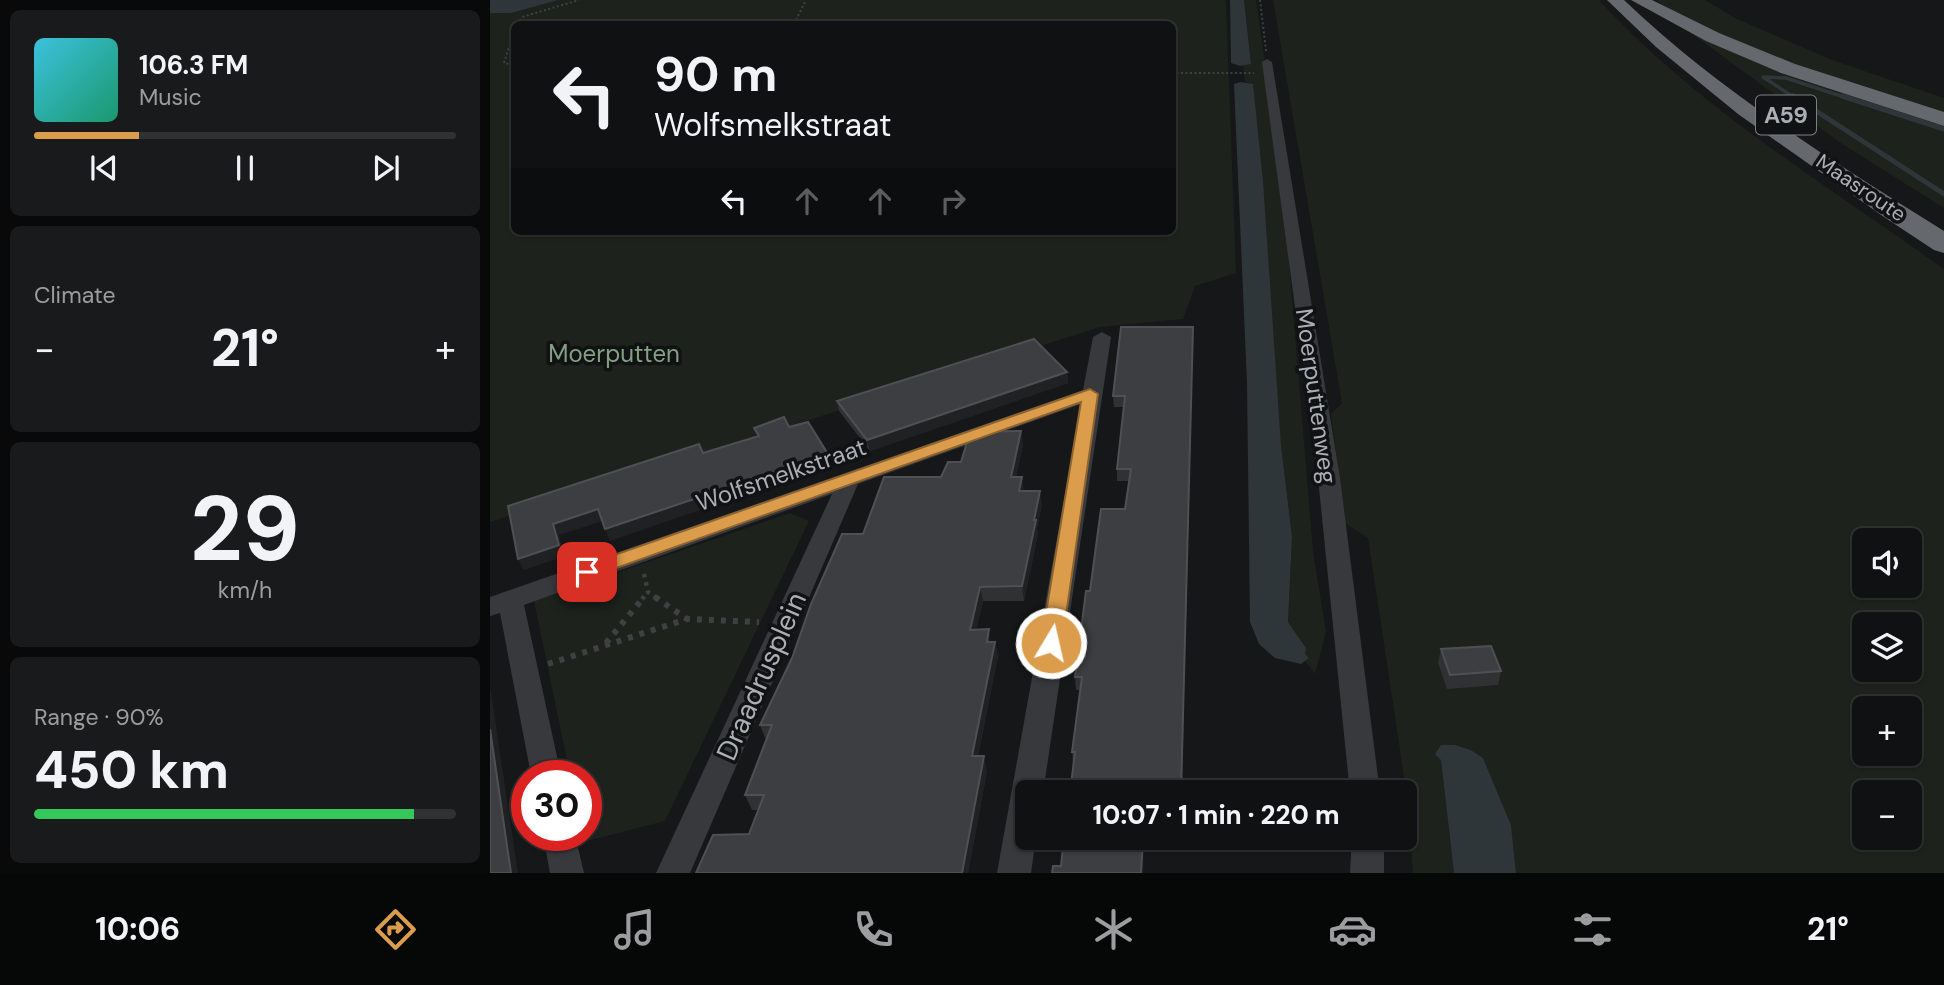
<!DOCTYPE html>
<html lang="en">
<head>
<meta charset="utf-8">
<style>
	body { margin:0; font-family:"DM Sans",sans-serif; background:#191a1b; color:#f1f3f6; height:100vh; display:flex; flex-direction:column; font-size:26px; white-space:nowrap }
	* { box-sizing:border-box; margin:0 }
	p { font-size:23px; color:#9c9d9f }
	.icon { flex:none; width:38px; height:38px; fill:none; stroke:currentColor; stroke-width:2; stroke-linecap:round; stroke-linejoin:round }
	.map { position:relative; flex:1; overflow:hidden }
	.drawer { display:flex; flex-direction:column; gap:10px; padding:10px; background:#09090a; width:490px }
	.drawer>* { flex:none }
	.guide { position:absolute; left:21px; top:21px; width:665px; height:214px; border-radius:10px; box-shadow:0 2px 5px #0004,0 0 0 2px #303132; background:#101112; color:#f1f3f6; overflow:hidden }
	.fabs { position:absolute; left:1362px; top:528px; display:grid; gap:14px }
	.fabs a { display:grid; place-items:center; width:70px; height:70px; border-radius:10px; background:#101112; box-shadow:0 2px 5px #0004,0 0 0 2px #303132; font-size:35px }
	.speed { position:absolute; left:21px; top:760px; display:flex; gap:14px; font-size:35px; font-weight:700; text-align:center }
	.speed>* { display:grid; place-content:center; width:91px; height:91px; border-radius:50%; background:#101112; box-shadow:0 2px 5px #0004,0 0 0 2px #303132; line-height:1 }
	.speed .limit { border:10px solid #d22; background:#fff; color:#111 }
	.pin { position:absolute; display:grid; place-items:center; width:60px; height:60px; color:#fff; margin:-30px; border-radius:14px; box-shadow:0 4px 10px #0006 }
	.me { position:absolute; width:77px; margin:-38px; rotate:9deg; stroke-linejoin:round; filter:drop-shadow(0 0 5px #0008) }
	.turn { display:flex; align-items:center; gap:24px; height:147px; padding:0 28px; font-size:32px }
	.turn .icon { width:91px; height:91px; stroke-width:2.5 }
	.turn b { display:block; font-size:49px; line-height:60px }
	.lanes { display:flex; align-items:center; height:66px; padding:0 28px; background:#0003; justify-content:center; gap:35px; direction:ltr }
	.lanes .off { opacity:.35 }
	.big { font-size:52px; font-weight:800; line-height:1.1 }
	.drawer .tile { flex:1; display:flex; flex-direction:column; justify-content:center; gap:10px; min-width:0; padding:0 24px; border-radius:10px; background:#191a1b }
	.drawer .dial { align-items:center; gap:0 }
	.dial b { font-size:91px; line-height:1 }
	.song { display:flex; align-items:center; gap:21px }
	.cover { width:84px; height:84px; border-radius:10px; background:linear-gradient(135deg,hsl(190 70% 55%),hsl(160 70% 35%)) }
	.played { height:7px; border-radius:4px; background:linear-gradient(90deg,#db9c4b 25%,#303132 25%) }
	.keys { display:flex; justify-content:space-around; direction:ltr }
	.heat { display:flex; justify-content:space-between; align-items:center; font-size:38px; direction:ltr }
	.charge { height:10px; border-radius:5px; background:linear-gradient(90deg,#34c759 90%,#303132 0) }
	.trip { position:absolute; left:525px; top:780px; width:402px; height:70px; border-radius:10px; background:#101112; box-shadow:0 2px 5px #0004,0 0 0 2px #303132; font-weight:800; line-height:70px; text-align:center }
	.menu { display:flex; height:112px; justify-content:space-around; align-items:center; background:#060707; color:#9c9d9f }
	.menu .icon { width:49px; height:49px }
	.menu .current { color:#db9c4b }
	.menu b { font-size:32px; color:#f1f3f6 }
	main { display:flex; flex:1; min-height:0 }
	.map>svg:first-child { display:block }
	.green { fill:#1d221d; fill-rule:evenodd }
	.water { fill:#2e363a }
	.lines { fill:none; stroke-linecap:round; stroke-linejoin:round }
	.stream-far1 { stroke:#2e363a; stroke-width:3.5 }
	.stream { stroke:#2e363a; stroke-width:5 }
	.path-far2 { stroke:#3e4043; stroke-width:2; stroke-dasharray:2 2.5; stroke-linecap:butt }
	.path-far1 { stroke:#3e4043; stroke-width:4.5; stroke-dasharray:3.5 5; stroke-linecap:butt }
	.path { stroke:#3e4043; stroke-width:6; stroke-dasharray:5 7; stroke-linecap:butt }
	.minor { fill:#38393d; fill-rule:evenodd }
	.motorway { fill:#65686d; fill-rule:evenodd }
	.wall { fill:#303133 }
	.shaded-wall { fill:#202122 }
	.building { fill:#3d3e41; stroke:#4e5053; stroke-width:2 }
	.route { fill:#db9c4b; stroke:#8e6531; stroke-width:2 }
	.labels { text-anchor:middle; stroke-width:7; stroke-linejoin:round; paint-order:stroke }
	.far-street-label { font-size:21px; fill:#aaafb6; stroke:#111213 }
	.shield { fill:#111213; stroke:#7c8085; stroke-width:2 }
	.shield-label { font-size:23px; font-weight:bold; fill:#aaafb6 }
	.park-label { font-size:24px; fill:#859f84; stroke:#111213 }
	.street-label { font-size:24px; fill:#aaafb6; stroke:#111213 }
	.near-street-label { font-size:28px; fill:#aaafb6; stroke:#111213 }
</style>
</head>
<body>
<main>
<section class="drawer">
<div class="tile">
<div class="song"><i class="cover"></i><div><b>106.3 FM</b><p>Music</p></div></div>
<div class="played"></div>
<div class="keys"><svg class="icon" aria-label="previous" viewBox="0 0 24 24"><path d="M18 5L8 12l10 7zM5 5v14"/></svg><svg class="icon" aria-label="pause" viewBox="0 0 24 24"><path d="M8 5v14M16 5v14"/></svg><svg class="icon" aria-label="next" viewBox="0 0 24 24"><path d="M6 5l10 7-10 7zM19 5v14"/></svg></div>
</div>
<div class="tile"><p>Climate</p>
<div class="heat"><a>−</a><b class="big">21°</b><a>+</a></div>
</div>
<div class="tile dial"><b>29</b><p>km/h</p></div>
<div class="tile"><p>Range · 90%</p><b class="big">450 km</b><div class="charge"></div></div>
</section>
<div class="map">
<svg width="1454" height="873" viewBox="0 0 1454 873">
	<rect width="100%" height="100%" fill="#161718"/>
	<g class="green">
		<path d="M0 0H736L746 273 705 286 693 319 610 327 0 522ZM24 24H682V231H24Z"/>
		<polygon points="754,0 766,0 793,188 823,552 836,631 825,674 815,661 819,658 815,654 816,648 798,622 802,537 791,445 763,85 755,82 753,66 761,63"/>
		<path d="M783 0H1109C1206 106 1338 186 1454 269V873H1026L1021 825 993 758 981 750 965 745 945 754 951 759 964 873H923L918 803 878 538 855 523 841 414 852 403ZM1374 541H1419V586H1374ZM1374 625H1419V670H1374ZM1374 709H1419V754H1374ZM1374 793H1419V838H1374Z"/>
		<polygon points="1166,0 1215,0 1245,18 1342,60 1454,98 1454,116 1284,62 1182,12"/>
		<polygon points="1197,30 1454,123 1454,208 1349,142"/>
		<polygon points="300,513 319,521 175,821 93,842 92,835 96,835 96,775 80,775 44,601"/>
	</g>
	<g class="water">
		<polygon points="0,0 68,0 21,13 0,13"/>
		<polygon points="740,0 754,0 761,64 750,66 741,63"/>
		<polygon points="750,82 763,84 773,182 791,445 802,537 798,622 816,648 815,654 819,658 811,664 785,658 769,644 760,622 757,383 744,84"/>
		<polygon points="951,745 965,745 981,750 993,758 1021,825 1026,873 964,873 951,760 945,754"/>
	</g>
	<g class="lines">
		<polyline class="stream-far1" points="1305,98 1273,77 1296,78 1357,98"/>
		<g class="stream">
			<polyline points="1303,96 1454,194"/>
			<polyline points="1352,96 1454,129"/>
		</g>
		<g class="path-far2">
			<polyline points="770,0 776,51"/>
			<polyline points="27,24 32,17 89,0"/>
			<polyline points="304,24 316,0"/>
			<polyline points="24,31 14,63 24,65"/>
			<polyline points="682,73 764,73"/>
		</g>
		<g class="path-far1">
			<polyline points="154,574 158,592 168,599"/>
			<polyline points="152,599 158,592"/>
		</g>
		<g class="path">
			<polyline points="165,597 197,619"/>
			<polyline points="116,643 154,597"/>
			<polyline points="58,664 197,619 269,622"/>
		</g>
		<g class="minor">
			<polygon points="777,59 782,62 850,478 890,793 860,793 828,478 772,62"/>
			<polygon points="612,332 621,337 553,793 537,793 537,838 546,838 541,873 507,873 591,404 368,484 200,873 166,873 342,494 34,605 71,775 41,775 10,613 0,616 0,597 593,390 603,337"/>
			<polygon points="53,835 85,835 94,873 60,873"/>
			<polygon points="862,838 894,838 894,873 860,873"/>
		</g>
		<g class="motorway">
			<path d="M1117 0H1134C1229 91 1344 162 1454 231V253L1444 250 1394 217 1248 114 1166 47Z"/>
			<polygon points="1141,0 1162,0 1229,33 1305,64 1454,112 1454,126 1291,73 1216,41"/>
		</g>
	</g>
	<g class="wall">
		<polygon points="703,327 583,764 582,752 590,690 586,690 585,677 600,591 635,509 639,481 627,481 627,469 634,407 624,407 623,396"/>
		<polygon points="577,372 578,383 380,451 349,411 347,401"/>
		<polygon points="533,444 526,477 534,491 552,504 547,528 548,534 534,601 493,601 486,630 501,642 505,642 508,656 488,756 497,771 478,873 206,873 259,834 268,810 262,810 255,795 276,740 270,725 373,534 471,462"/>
		<polygon points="951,649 1011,671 1008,685 957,689 948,663"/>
		<polygon points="574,838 665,838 664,847 654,847 571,866"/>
	</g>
	<g class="shaded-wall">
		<polygon points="703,337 692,793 691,793"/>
		<polygon points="577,372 578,383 380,451 377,440"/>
		<polygon points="531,431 533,444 523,491 521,477"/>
		<polygon points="338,454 341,465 120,541 115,529"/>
		<polygon points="532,477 534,491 529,491"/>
		<polygon points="550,491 552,504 547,528 548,534 534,601 532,586"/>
		<polygon points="108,509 113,521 69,535 75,556 34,570 28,559 63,524"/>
		<polygon points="490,587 493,601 483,644 480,630"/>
		<polygon points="505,642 508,656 485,771 482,756"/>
		<polygon points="0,686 28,873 21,873 0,729"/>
		<polygon points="494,756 497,771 478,873 472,873"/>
		<polygon points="654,838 653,873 651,873"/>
	</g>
	<g class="building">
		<polygon points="631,327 703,327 691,793 580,793 585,752 582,752 592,677 585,677 596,591 600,591 611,509 635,509 641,469 627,469 635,396 623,396"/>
		<polygon points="544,339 577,372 377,440 347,401"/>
		<polygon points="294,417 299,427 318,422 338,454 115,529 108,509 63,524 69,545 28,559 18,506 209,444 213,453 269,436 264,428"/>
		<polygon points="531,431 521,477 532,477 529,491 550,491 544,520 546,520 532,586 490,587 480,630 499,629 497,642 505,642 482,756 494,756 472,873 206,873 223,835 259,834 274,795 255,795 282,725 270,725 302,658 321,604 352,534 373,534 394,477 451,477 458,462 471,462 480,432"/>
		<polygon points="1001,646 1011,671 960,675 951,649"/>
		<polygon points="0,729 21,873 0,873"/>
		<polygon points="574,838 653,838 651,873 562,873 563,866 571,866"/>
	</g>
	<polygon class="route" points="600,389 608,394 572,643 569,648 561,650 554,648 551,643 591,402 104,576 90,576 88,572 90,567"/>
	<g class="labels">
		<g class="far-street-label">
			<text transform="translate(1371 188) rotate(34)" y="7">Maasroute</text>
		</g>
		<rect class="shield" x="1266" y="95.5" width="60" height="39" rx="5"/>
		<g class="shield-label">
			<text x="1296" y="123">A59</text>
		</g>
		<g class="park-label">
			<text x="124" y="362">Moerputten</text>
		</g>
		<g class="street-label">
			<text transform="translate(826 396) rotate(82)" y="8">Moerputtenweg</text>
			<text transform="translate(291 475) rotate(-19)" y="8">Wolfsmelkstraat</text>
		</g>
		<g class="near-street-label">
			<text transform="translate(271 676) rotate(-66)" y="10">Draadrusplein</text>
		</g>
	</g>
</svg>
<div class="fabs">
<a><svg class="icon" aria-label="sound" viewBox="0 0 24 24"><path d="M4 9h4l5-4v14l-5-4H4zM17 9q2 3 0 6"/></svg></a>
<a><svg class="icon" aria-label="layers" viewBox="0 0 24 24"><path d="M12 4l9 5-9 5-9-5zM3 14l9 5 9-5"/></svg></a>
<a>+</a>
<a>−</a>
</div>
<div class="speed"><div class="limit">30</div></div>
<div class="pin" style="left:97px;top:572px;background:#d93025"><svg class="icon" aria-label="arrive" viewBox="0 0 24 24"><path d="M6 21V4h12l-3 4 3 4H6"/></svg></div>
<svg class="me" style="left:561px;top:643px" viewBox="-20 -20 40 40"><circle r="17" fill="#db9c4b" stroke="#fff" stroke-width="3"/><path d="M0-11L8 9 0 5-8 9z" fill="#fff"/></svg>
<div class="trip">10:07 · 1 min · 220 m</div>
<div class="guide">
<div class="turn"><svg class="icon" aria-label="left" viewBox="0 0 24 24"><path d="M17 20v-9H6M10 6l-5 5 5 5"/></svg><div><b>90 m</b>Wolfsmelkstraat</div></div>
<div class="lanes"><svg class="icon" aria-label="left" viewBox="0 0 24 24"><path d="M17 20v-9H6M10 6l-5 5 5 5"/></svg><svg class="icon off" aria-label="ahead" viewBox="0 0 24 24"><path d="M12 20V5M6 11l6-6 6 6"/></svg><svg class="icon off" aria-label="ahead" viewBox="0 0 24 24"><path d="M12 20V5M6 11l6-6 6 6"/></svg><svg class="icon off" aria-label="right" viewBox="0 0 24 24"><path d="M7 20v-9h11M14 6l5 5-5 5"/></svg></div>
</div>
</div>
</main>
<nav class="menu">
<b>10:06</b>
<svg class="icon current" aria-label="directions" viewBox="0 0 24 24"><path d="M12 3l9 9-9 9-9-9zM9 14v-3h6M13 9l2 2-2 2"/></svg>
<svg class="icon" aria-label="music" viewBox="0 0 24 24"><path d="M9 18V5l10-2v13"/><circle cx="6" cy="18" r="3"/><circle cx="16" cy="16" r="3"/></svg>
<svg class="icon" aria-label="phone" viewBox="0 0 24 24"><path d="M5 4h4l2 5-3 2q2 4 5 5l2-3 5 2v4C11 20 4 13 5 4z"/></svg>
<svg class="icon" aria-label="climate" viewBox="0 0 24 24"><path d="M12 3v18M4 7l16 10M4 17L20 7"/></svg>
<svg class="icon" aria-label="car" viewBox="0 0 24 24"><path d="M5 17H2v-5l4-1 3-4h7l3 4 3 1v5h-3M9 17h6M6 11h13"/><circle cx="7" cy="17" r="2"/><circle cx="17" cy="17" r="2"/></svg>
<svg class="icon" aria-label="filters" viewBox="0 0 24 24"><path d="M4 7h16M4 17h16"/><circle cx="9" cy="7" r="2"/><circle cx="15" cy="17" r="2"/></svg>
<b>21°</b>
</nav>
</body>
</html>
